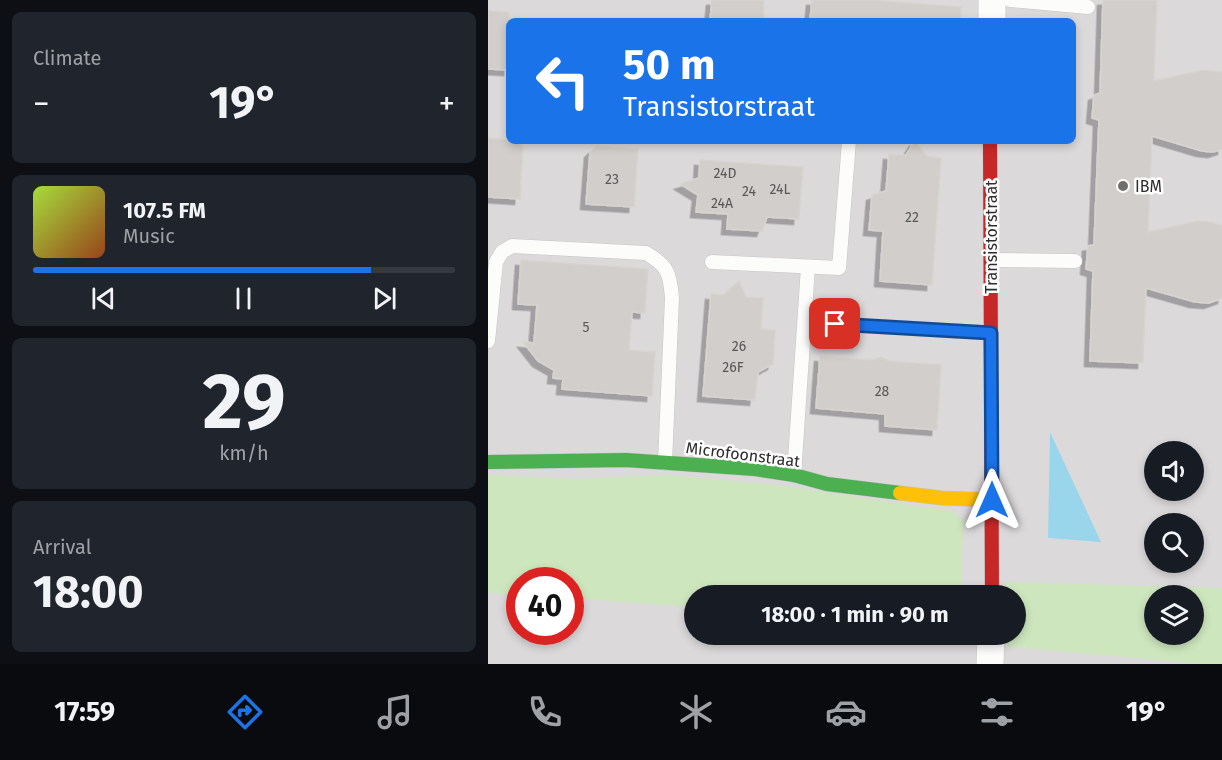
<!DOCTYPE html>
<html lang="en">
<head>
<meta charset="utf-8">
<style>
	body { margin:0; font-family:"Fira Sans",sans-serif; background:#20242c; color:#f1f3f6; height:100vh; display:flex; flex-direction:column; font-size:22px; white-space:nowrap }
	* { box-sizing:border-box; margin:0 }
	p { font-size:20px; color:#9ea1a6 }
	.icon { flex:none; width:33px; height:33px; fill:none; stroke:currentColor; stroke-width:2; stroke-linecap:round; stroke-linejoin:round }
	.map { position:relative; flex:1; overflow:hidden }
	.panel { display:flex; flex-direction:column; gap:12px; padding:12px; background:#0d0f14; width:488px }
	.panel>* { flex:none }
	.hud { position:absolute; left:18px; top:18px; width:570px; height:126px; border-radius:9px; box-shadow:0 3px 9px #0003; background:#1a73e8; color:#fff; overflow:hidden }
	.tools { position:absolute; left:656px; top:441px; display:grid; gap:12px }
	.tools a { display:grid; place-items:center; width:60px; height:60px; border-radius:50%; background:#171b24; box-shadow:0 3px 9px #0003; font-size:30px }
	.speed { position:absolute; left:18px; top:567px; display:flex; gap:12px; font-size:30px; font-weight:700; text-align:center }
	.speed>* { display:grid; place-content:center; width:78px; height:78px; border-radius:50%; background:#171b24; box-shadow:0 3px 9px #0003; line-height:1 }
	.speed .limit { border:9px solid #d22; background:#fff; color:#111 }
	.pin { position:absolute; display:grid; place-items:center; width:51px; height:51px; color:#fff; margin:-26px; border-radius:12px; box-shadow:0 3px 9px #0006 }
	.me { position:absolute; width:66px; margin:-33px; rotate:0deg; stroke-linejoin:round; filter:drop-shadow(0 0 4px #0008) }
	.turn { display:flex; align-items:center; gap:21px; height:126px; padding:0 18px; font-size:27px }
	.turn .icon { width:78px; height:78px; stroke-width:2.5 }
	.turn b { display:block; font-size:42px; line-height:51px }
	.big { font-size:45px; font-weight:700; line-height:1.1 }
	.panel .tile { flex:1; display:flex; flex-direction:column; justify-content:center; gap:9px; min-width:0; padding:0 21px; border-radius:9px; background:#20242c }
	.panel .dial { align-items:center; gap:0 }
	.dial b { font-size:78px; line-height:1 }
	.song { display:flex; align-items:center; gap:18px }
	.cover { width:72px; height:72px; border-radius:9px; background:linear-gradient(135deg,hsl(80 70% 55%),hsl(20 70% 35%)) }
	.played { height:6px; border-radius:3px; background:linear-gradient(90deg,#1a73e8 80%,#363941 80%) }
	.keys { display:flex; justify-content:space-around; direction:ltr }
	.heat { display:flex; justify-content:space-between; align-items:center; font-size:33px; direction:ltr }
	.trip { position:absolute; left:196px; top:585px; width:342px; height:60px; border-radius:30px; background:#171b24; box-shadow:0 3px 9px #0003; font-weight:700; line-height:60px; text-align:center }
	.tabs { display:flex; height:96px; justify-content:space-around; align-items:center; background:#090b0e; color:#9ea1a6 }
	.tabs .icon { width:42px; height:42px }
	.tabs .on { color:#1a73e8 }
	.tabs b { font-size:27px; color:#f1f3f6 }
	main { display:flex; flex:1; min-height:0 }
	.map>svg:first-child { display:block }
	.industrial { fill:#dcd9db; fill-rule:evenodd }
	.green { fill:#cee6be; fill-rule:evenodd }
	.water { fill:#99d6ec }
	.building { fill:#d1cecb; stroke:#d7d4d0; stroke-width:1.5; filter:url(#shadow) }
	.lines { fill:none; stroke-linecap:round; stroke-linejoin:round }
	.lane-casing { stroke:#c5c4c5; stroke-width:15 }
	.street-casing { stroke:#c5c4c5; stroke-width:28 }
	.fast-casing { stroke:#c5c4c5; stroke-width:15 }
	.slow-casing { stroke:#c5c4c5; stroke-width:15 }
	.jam-casing { stroke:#c5c4c5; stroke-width:15 }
	.lane { stroke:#fcfcfb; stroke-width:14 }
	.street { stroke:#fcfcfb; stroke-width:27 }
	.fast { stroke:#4caf50; stroke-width:14 }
	.slow { stroke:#ffc107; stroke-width:14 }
	.jam { stroke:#c62828; stroke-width:14 }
	.route-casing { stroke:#114b97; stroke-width:15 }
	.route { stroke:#1a73e8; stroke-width:10 }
	.poi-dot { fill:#706f6e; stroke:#fff; stroke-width:2 }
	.labels { text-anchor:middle; stroke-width:5; stroke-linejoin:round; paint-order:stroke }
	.number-label { font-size:14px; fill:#585857 }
	.poi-label { font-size:16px; fill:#2e2e2e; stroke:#fff; text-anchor:start }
	.street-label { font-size:16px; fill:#2e2e2e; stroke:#fff }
</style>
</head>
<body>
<main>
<section class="panel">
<div class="tile"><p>Climate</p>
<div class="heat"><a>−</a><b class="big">19°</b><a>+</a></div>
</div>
<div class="tile">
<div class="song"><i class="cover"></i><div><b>107.5 FM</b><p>Music</p></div></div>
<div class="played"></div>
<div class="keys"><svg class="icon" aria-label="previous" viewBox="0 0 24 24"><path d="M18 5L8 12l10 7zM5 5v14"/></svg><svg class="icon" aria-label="pause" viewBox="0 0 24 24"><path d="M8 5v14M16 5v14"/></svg><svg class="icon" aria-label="next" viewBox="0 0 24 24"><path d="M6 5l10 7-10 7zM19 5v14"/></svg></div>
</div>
<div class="tile dial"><b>29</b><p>km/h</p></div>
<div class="tile"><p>Arrival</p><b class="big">18:00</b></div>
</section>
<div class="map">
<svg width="735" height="664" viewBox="0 0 735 664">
	<defs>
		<filter id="shadow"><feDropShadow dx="-5.5" dy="5.5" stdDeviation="0" flood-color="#0004"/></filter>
	</defs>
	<rect width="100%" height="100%" fill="#ece8e4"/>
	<path class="industrial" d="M0 0H734V664H0ZM21 21H585V141H21ZM666 452H705V490H666ZM666 524H705V562H666ZM32 580H82V632H32ZM207 596H528V634H207ZM666 596H705V634H666Z"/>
	<g class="green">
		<polygon points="0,475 86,479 180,475 289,485 465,512 475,521 473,595 207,596 207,607 83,598 82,580 32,580 31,595 0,593"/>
		<path d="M517 582 734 588V664H713L515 646V635L528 634V596L517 595ZM666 596H705V634H666Z"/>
	</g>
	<polygon class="water" points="562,432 613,542 560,538"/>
	<g class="building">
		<polygon points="224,0 276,0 275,21 222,21"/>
		<polygon points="324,0 382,0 473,7 473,21 322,21"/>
		<polygon points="615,0 669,0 666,81 714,70 735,72 735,149 725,152 714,151 664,136 660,232 710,221 723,222 735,226 735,298 721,303 707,302 658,288 655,363 602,361 605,271 598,269 600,246 606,245 611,120 604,118 606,95 612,93"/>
		<polygon points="0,11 21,12 21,70 0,69"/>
		<polygon points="0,138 30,141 35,147 32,199 0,197"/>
		<polygon points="427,141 439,156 453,158 444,285 392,281 395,231 381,230 384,195 398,191 401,154 418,155"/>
		<polygon points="109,146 150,149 146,207 98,204 102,152"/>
		<polygon points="212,160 315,167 311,219 279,217 274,231 239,229 240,214 208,212 210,195 192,184 211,178"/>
		<polygon points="33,260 160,269 157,313 144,312 141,350 167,352 164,396 74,389 75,379 65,378 66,370 50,361 35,342 46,343 49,305 30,304"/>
		<polygon points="251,281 258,297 275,298 273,329 287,330 285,364 270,372 267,400 215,396 223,294 236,295"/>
		<polygon points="332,356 384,360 393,357 401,361 453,365 449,430 397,426 397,414 328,408"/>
	</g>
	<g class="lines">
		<g class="lane-casing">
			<g id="lane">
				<polyline points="522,0 600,7"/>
				<polyline points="503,260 587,261"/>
				<polyline points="224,262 351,268 361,141"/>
				<polyline points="347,324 503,333"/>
				<path d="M0 341 8 262 14 252 24 246 158 253C180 266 182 273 184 298L177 463"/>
				<polyline points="306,475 320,267"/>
			</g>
		</g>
		<g class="street-casing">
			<g id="street">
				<polyline points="504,21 504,0"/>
				<polyline points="502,664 503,634"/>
			</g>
		</g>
		<g class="fast-casing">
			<polyline id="fast" points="0,462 138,460 267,469 306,475 339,484 412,493"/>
		</g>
		<g class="slow-casing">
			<polyline id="slow" points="412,493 454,498 504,500"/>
		</g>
		<g class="jam-casing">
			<polyline id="jam" points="502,141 504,596"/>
		</g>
		<use href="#lane" class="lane"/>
		<use href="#street" class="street"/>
		<use href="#fast" class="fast"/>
		<use href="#slow" class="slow"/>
		<use href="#jam" class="jam"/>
	</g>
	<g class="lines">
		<g class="route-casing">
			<polyline id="route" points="347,324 503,333 504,500"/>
		</g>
		<use href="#route" class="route"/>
	</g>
	<circle class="poi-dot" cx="635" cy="186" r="6"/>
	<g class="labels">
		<g class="number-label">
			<text x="237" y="178">24D</text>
			<text x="124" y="184">23</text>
			<text x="292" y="194">24L</text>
			<text x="261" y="196">24</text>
			<text x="234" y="208">24A</text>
			<text x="424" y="222">22</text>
			<text x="98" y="332">5</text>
			<text x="251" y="351">26</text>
			<text x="245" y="372">26F</text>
			<text x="394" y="396">28</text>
		</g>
		<g class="poi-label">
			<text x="647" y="192">IBM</text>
		</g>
		<g class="street-label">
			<text transform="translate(503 237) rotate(-90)" y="6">Transistorstraat</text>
			<text transform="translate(255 454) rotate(7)" y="6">Microfoonstraat</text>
		</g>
	</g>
</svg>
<div class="tools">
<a><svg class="icon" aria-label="sound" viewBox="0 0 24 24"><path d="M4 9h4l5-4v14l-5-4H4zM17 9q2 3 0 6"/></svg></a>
<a><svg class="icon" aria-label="search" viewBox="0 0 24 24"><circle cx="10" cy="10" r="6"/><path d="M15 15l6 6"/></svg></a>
<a><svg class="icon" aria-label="layers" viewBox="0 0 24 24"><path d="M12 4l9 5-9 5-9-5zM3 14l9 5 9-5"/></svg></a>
</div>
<div class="speed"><div class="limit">40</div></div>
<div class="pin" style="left:347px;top:324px;background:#d93025"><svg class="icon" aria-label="arrive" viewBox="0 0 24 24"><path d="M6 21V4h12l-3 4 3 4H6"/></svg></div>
<svg class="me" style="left:504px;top:500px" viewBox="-20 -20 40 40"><path d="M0-17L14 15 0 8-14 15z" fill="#1a73e8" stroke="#fff" stroke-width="4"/></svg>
<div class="trip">18:00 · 1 min · 90 m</div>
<div class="hud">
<div class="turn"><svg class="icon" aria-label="left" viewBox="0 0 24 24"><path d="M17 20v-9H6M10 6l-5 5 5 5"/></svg><div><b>50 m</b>Transistorstraat</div></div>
</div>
</div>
</main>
<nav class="tabs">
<b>17:59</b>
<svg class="icon on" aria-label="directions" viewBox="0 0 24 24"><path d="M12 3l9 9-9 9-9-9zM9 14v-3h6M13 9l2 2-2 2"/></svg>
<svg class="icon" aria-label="music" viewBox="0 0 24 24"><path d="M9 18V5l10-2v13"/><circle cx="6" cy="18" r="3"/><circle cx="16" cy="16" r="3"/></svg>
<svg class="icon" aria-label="phone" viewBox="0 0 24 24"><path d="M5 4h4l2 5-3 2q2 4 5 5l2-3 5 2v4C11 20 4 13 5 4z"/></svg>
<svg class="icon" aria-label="climate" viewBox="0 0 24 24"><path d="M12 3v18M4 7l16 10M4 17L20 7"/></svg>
<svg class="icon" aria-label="car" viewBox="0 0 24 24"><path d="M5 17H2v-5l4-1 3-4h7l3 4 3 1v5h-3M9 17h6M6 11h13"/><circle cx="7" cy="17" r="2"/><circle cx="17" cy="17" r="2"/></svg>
<svg class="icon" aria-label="filters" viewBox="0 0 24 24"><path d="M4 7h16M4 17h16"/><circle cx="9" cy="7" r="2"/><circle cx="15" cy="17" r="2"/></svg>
<b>19°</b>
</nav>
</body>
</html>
